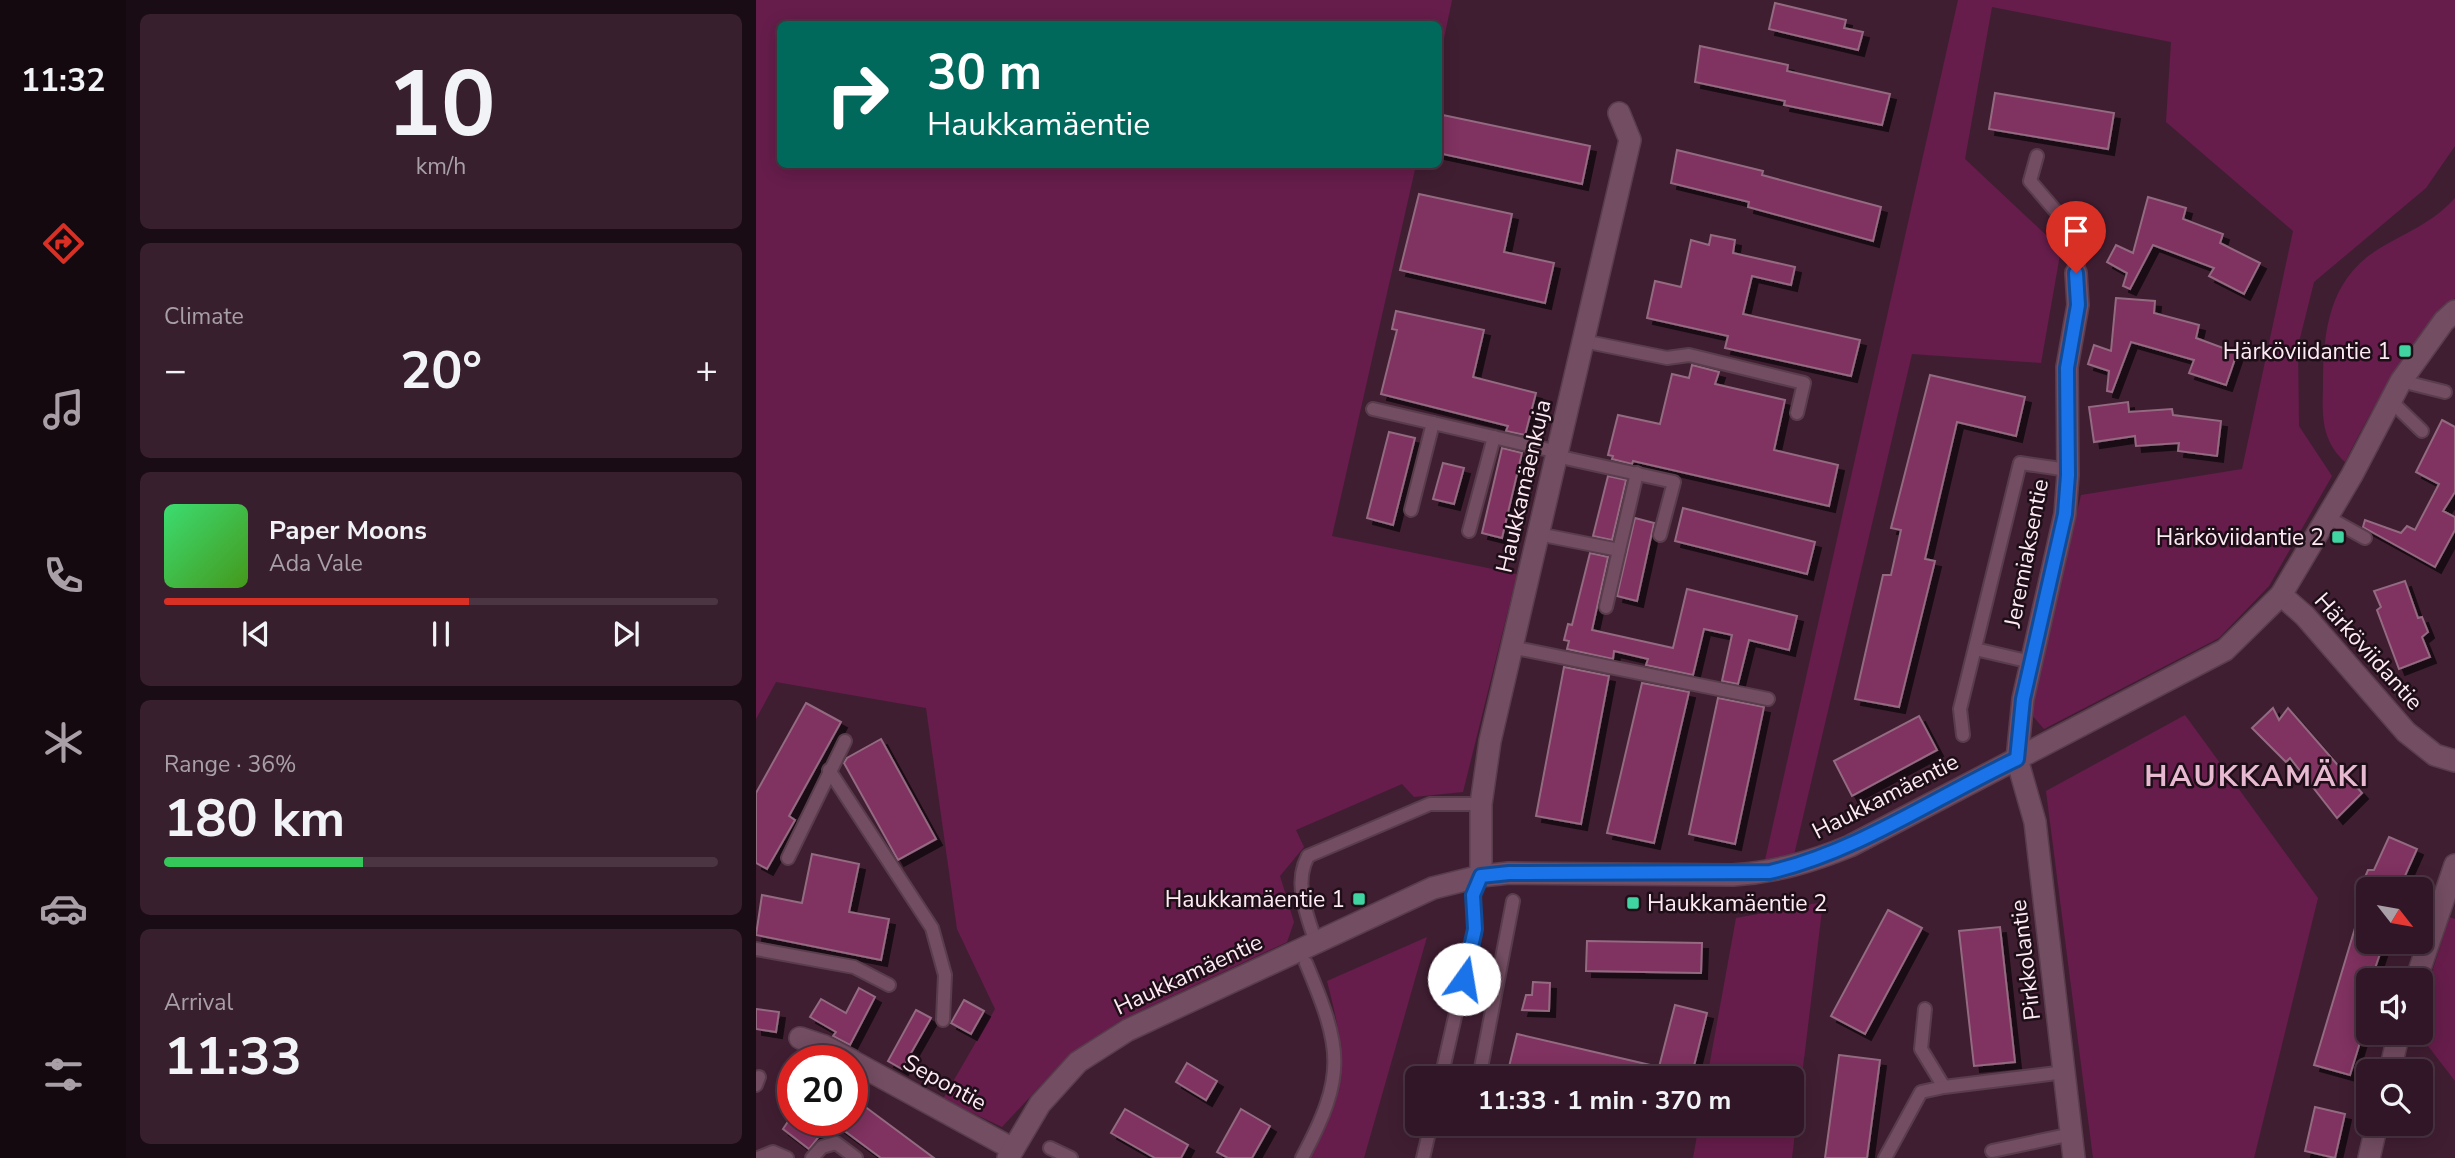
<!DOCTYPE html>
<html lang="en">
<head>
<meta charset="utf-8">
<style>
	body { margin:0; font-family:"Nunito Sans",sans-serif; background:#381f2e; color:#f1f3f6; height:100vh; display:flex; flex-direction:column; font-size:26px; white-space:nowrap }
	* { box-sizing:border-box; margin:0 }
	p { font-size:23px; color:#a89fa7 }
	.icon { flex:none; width:38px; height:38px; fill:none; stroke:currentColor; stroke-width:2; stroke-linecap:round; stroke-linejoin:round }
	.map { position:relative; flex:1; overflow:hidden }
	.details { display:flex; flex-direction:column; gap:14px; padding:14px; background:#1a0c15; width:630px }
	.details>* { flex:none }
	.banner { position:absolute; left:21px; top:21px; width:665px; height:147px; border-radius:10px; box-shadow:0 4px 18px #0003,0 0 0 2px #4b3543; background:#00695c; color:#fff; overflow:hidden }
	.needle { width:46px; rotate:121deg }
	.controls { position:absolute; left:1600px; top:877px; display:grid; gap:14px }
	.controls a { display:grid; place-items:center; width:77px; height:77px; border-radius:10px; background:#301626; box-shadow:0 4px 18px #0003,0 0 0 2px #4b3543; font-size:35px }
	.speed { position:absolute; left:21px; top:1045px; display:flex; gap:14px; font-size:35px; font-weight:700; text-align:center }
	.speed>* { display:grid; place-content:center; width:91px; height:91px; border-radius:50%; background:#301626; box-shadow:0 4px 18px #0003,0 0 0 2px #4b3543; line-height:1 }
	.speed .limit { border:10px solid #d22; background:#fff; color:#111 }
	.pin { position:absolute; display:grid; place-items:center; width:60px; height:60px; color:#fff; margin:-72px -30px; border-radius:50% 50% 50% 0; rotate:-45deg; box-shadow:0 0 7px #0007 }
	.pin .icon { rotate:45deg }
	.me { position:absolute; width:77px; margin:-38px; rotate:13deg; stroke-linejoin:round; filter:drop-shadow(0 0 5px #0008) }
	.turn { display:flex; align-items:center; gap:24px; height:147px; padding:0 35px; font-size:32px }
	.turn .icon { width:91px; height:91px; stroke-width:2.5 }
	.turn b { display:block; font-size:49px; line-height:60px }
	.big { font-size:52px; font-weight:700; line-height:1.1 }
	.details .widget { flex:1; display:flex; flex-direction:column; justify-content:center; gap:10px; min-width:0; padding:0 24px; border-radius:10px; background:#381f2e }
	.details .dial { align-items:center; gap:0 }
	.dial b { font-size:91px; line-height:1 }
	.song { display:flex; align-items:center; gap:21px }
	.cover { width:84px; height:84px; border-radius:10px; background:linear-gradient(135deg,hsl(140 70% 55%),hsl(100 70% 35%)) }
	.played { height:7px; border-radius:4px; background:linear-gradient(90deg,#d93025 55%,#4b3543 55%) }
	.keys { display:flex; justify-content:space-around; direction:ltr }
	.heat { display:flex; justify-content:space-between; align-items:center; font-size:38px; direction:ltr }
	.charge { height:10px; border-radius:5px; background:linear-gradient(90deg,#34c759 36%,#4b3543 0) }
	.trip { position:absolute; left:649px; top:1066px; width:399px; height:70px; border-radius:10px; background:#301626; box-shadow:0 4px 18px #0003,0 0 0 2px #4b3543; font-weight:700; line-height:70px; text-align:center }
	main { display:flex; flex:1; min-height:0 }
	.tabs { display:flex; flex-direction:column; width:126px; justify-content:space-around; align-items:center; background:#13090f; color:#a89fa7 }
	.tabs .icon { width:49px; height:49px }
	.tabs .selected { color:#d93025 }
	.tabs b { font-size:32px; color:#f1f3f6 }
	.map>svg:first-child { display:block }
	.green { fill:#661d4b }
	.building { fill:#803060; stroke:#936a80; stroke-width:2; filter:url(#shadow) }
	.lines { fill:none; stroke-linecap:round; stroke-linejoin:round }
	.service-casing { stroke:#593d4d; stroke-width:16 }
	.minor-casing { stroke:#593d4d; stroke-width:24 }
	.tertiary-casing { stroke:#593d4d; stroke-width:24 }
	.service { stroke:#734d62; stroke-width:12 }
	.minor { stroke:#734d62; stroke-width:21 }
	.tertiary { stroke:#734d62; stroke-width:21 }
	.route-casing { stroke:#114b97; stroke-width:18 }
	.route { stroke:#1a73e8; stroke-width:12 }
	.poi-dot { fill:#40d4a2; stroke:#1d0e17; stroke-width:2.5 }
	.labels { text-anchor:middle; stroke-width:5; stroke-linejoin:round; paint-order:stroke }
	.poi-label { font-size:23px; fill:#fdeaf3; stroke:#1d0e17; text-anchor:end }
	.street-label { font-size:23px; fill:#fdeaf3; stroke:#1d0e17 }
	.district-label { font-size:30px; font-weight:bold; letter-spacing:2px; fill:#e7bad2; stroke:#1d0e17 }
</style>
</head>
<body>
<main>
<nav class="tabs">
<b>11:32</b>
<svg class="icon selected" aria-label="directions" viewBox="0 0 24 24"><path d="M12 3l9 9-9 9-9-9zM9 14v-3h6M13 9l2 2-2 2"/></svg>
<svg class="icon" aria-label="music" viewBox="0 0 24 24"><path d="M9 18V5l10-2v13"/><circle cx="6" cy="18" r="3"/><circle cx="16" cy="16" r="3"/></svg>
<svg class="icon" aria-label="phone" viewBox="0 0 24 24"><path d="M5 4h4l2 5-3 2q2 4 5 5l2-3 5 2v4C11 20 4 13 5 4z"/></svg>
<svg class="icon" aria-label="climate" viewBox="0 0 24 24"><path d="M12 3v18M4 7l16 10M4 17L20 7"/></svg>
<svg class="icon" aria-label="car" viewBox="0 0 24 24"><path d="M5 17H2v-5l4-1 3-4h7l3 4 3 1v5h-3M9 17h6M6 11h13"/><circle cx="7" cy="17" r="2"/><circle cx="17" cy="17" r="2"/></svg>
<svg class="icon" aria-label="filters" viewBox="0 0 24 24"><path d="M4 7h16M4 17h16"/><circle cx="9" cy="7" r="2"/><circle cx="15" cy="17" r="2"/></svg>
</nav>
<section class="details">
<div class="widget dial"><b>10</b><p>km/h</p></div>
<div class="widget"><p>Climate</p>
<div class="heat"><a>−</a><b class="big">20°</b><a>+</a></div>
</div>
<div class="widget">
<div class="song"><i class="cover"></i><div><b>Paper Moons</b><p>Ada Vale</p></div></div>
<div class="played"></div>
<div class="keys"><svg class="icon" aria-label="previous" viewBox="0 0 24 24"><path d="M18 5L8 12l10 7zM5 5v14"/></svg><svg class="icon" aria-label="pause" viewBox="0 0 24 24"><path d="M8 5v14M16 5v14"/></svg><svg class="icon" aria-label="next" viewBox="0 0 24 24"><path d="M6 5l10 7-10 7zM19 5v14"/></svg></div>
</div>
<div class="widget"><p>Range · 36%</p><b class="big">180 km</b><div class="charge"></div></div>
<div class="widget"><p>Arrival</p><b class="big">11:33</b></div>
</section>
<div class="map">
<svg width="1699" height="1158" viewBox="0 0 1699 1158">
	<defs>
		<filter id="shadow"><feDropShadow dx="6" dy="6" stdDeviation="0" flood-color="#0009"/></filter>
	</defs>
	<rect width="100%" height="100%" fill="#401e32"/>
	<g class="green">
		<polygon points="0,0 696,0 683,63 682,24 24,24 24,164 660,165 576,536 761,574 707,792 658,797 646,784 540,830 548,847 524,876 538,922 531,942 367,1019 313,1055 246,1127 187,1099 239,1009 201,929 170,708 20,682 0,719"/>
		<polygon points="1202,0 1699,0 1699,146 1670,188 1558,282 1542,346 1543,426 1576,476 1513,586 1463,638 1288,729 1274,713 1325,495 1486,469 1537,231 1410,122 1415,42 1236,7 1209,159 1305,249 1285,363 1156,354 1038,855 1009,860"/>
		<path d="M1699 198V298C1651 344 1619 403 1589 462 1566 441 1566 417 1567 388 1567 340 1570 290 1611 257 1642 234 1672 228 1699 198Z"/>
		<polygon points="1429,715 1562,898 1498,1158 1337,1158 1290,791"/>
		<polygon points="1067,902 1036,1158 937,1158 943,1124 1036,1124 1036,1078 951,1078 980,918"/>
		<polygon points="1693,917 1699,919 1699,1081 1662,1033 1664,1032 1664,1011"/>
		<path d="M671 937 608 1158H554C594 1085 591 1059 571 981Z"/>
	</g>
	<g class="building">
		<polygon points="1019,3 1090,20 1088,28 1107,32 1102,50 1013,29"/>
		<polygon points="944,46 1032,65 1031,71 1134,94 1126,125 1028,105 1029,101 939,82"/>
		<polygon points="1239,93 1358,113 1352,149 1233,129"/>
		<polygon points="682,114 834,146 826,184 682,153"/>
		<polygon points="921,150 1007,171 1006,175 1125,207 1117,241 992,207 993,202 915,183"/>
		<polygon points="663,194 756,214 748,252 798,263 789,303 644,270"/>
		<polygon points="1392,197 1430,208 1427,219 1467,234 1464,243 1504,263 1488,294 1453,276 1458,268 1397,245 1374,289 1367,286 1371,273 1351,262 1360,245 1377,253"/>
		<polygon points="955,235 979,240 977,253 1039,267 1035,285 996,276 987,314 1104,340 1095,376 969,348 972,336 891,318 899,281 925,287 935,240 953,245"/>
		<polygon points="1360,298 1399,301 1398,313 1443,325 1440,338 1481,353 1470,385 1433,373 1438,360 1375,342 1356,392 1351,391 1353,371 1332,364 1338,345 1355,351"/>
		<polygon points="640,311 728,330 717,377 780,393 769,435 750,431 752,426 625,394 641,330 636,329"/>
		<polygon points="936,365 963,372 959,384 1029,400 1018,450 1082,465 1073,506 877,461 876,464 856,459 857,456 852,455 862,415 904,424 916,374 933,378"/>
		<polygon points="1174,375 1269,397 1260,436 1201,422 1169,559 1179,561 1143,707 1099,699 1127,575 1135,575 1145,530 1135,528"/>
		<polygon points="1372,402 1373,412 1416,409 1417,415 1465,421 1461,456 1422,451 1423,443 1380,446 1379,436 1338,442 1333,407"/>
		<polygon points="1686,420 1699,427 1699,492 1687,511 1699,517 1699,530 1679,567 1607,527 1609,520 1645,533 1651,526 1659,530 1683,484 1660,472"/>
		<polygon points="633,432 659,438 637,525 611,518"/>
		<polygon points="746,448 766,453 746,538 726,533"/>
		<polygon points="687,463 708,468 698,504 677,499"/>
		<polygon points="852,476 870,480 856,540 837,536"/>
		<polygon points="927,508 1059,542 1051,574 919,541"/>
		<polygon points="879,518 898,523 881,601 861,596"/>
		<polygon points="834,553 852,557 836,630 917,648 931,589 1041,616 1033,650 993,640 982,684 966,681 976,635 948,629 937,675 890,665 892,659 858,651 857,659 811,649 813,641 808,640 812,624 816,625"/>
		<polygon points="1649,581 1662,618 1666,617 1672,632 1666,637 1674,657 1643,669 1621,610 1625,607 1618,591"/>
		<polygon points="808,667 853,676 825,824 780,816"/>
		<polygon points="886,683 933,692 898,843 851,833"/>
		<polygon points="962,698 1008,707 979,844 933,834"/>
		<polygon points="50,703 85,722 33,816 39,820 11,869 0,863 0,793"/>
		<polygon points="1517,708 1523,720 1532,708 1606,793 1581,818 1534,758 1530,762 1496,728"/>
		<polygon points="1163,716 1181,750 1096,796 1078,761"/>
		<polygon points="125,739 180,839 142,860 88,763 91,758"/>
		<polygon points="1633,837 1661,849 1644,887 1604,889 1612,870 1618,870"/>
		<polygon points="56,854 103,864 93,912 133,919 125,960 0,935 6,895 46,903"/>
		<polygon points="1608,898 1612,898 1612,942 1628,942 1615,980 1612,980 1612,1016 1594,1075 1558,1065"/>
		<polygon points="1132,910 1166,928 1109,1034 1075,1016"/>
		<polygon points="1244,927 1259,1062 1218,1066 1203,931"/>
		<polygon points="831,941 946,943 945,973 830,971"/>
		<polygon points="777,982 794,983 793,1011 766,1010 770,995 776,995"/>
		<polygon points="103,988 119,997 94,1045 77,1036 80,1032 54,1017 65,999 90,1013"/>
		<polygon points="208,1000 228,1011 215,1034 195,1023"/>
		<polygon points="919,1005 951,1013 935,1078 782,1078 752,1071 761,1034 903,1067"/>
		<polygon points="0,1009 23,1012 20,1032 0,1029"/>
		<polygon points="160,1010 175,1018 146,1069 132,1061"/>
		<polygon points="1083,1055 1124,1060 1111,1158 1069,1158"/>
		<polygon points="431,1063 461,1081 450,1100 420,1082"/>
		<polygon points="96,1097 178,1158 125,1158 75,1121 53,1149 27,1129 33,1120 96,1120"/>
		<polygon points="1559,1107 1589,1114 1579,1158 1549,1151"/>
		<polygon points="369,1109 432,1145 425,1158 399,1158 355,1133"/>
		<polygon points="485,1109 514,1126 496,1158 472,1158 461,1152"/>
	</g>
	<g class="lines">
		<g class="service-casing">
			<g id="service">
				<polyline points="1281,156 1274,181 1326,242 1320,273"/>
				<polyline points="827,341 911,358 933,355 1048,383 1041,413"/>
				<polyline points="1645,381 1689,392"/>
				<polyline points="1635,401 1666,431"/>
				<polyline points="617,409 802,452"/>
				<polyline points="800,456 918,482 904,535"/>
				<polyline points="655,510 677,423"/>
				<polyline points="1571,517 1609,538"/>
				<polyline points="713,531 738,437"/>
				<polyline points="782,534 863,550 850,607"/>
				<polyline points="863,550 881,473"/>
				<polyline points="755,647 1012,699"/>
				<polyline points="1219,649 1275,662"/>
				<polyline points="1207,735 1204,709 1264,463 1312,470"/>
				<polyline points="73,770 176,928 189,975 187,1020"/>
				<polyline points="32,858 89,741"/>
				<path d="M560 943C551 914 537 884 552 856L674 804H725"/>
				<polyline points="0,949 98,967 133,985"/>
				<polyline points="1169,1009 1165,1049 1188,1087 1309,1072"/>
				<polyline points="725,1068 757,901"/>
				<polyline points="685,1078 719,929 717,895 725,876"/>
				<polyline points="0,1085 3,1077"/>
				<polyline points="294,1148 315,1158"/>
				<polyline points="1236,1151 1316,1134"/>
				<polyline points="2,1158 17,1152 31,1158"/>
				<polyline points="56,1158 66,1147 80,1143 100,1158"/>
				<path d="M546 1158C591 1074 586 1049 550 963"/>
				<polyline points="667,1158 675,1124"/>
				<polyline points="1129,1158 1165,1092 1188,1087"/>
			</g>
		</g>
		<g class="minor-casing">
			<g id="minor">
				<polyline points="1525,595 1549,616 1650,732 1679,755 1699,761"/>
				<polyline points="725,876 725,804 734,741 874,140 863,113"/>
				<polyline points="1660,980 1699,865"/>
				<polyline points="44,1038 68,1046 95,1060"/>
				<polyline points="96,1061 257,1149"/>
				<polyline points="1634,1071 1643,1032"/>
				<polyline points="1318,1158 1279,822 1261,759 1267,699 1309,514 1312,475 1311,367 1322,305 1320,273"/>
				<polyline points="1613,1158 1621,1124"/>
			</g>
		</g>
		<g class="tertiary-casing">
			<path id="tertiary" d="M252 1158 284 1104 322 1062 372 1030 677 888 725 876 753 873 977 875C1020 872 1055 862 1094 846L1469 650 1525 595 1596 475 1645 381 1688 321 1699 311"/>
		</g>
		<use href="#service" class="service"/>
		<use href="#minor" class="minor"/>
		<use href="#tertiary" class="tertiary"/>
	</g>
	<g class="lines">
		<g class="route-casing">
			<path id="route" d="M708 979 719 929 717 895 725 876 753 873 1014 872C1103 851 1178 798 1261 759L1267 699 1309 514 1312 475 1311 368 1322 305 1320 273"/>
		</g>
		<use href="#route" class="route"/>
	</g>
	<g class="poi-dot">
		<rect x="1642" y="344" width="14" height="14" rx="3.5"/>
		<rect x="1575" y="530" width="14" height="14" rx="3.5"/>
		<rect x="596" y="892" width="14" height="14" rx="3.5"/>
		<rect x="870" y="896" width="14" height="14" rx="3.5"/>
	</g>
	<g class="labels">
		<g class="poi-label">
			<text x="1635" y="359">Härköviidantie 1</text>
			<text x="1568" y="545">Härköviidantie 2</text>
			<text x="589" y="907">Haukkamäentie 1</text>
			<text x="891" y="911" text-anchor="start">Haukkamäentie 2</text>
		</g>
		<g class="street-label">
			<text transform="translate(767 486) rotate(-77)" y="8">Haukkamäenkuja</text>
			<text transform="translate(1270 553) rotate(-79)" y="8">Jeremiaksentie</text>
			<text transform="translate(1613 651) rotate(48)" y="8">Härköviidantie</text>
			<text transform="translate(1129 796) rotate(-27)" y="8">Haukkamäentie</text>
			<text transform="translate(1269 960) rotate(-97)" y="8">Pirkkolantie</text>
			<text transform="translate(432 974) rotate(-25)" y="8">Haukkamäentie</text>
			<text transform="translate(189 1082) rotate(29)" y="8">Sepontie</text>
		</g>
		<g class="district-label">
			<text x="1501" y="786">HAUKKAMÄKI</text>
		</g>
	</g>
</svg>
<div class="controls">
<a><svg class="needle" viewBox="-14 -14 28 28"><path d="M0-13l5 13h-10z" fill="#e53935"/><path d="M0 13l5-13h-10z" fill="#a89fa7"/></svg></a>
<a><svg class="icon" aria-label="sound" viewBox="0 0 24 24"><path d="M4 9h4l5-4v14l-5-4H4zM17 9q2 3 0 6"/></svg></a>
<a><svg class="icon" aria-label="search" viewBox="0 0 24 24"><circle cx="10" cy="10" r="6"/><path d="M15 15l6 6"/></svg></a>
</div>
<div class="speed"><div class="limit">20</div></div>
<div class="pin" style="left:1320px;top:273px;background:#d93025"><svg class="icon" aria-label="arrive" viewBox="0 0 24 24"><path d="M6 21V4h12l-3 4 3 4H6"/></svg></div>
<svg class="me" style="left:708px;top:979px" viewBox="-20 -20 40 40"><circle r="19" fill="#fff"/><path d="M0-13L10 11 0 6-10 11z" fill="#1a73e8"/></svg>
<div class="trip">11:33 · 1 min · 370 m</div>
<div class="banner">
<div class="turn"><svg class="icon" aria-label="right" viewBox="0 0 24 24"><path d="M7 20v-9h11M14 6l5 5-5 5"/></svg><div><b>30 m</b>Haukkamäentie</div></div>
</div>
</div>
</main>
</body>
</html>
